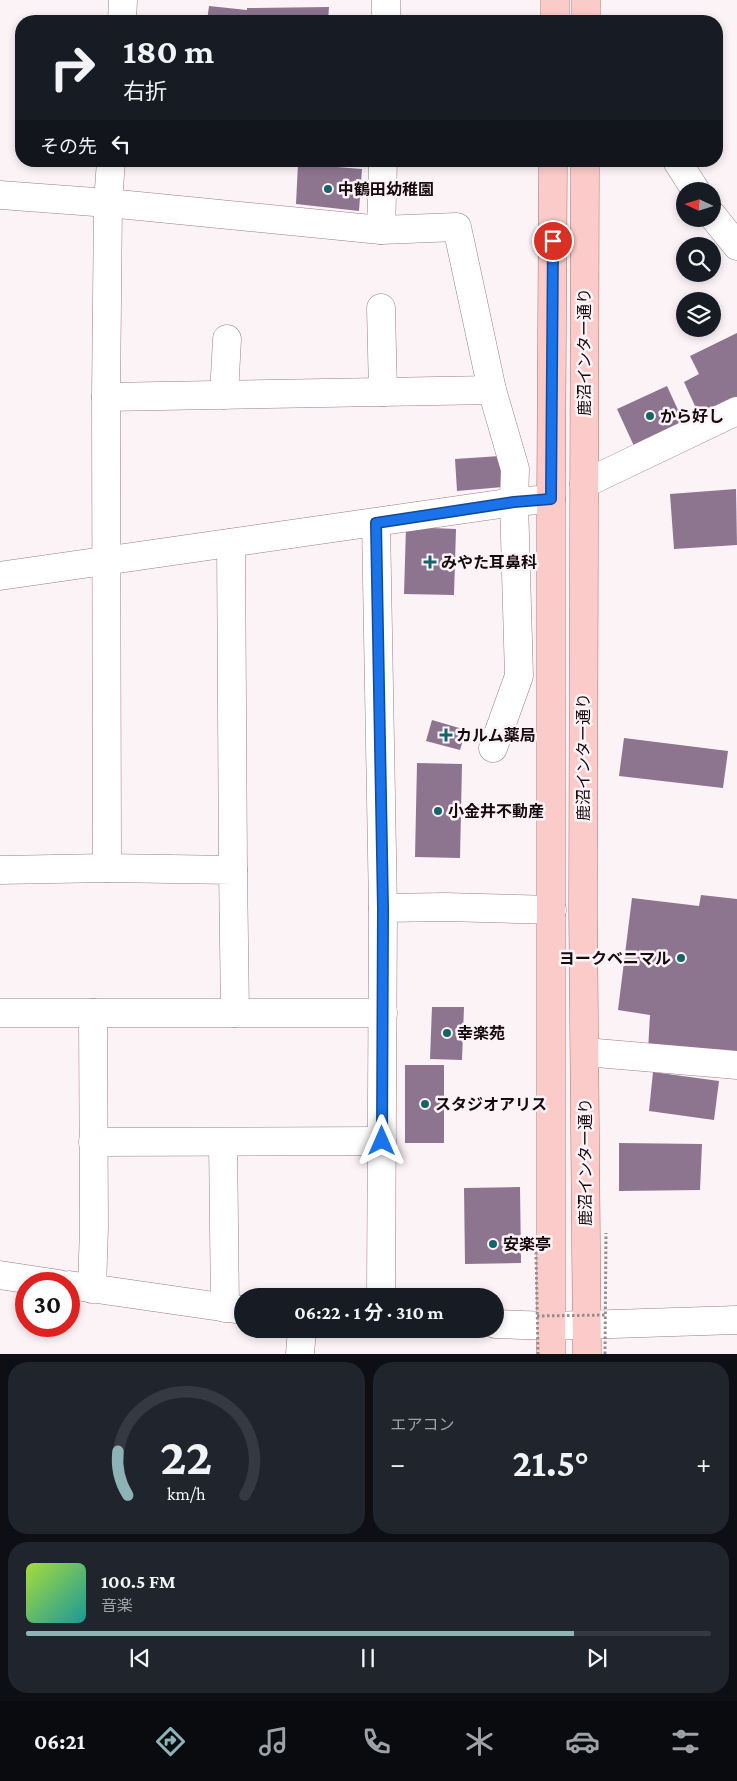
<!DOCTYPE html>
<html lang="ja">
<head>
<meta charset="utf-8">
<style>
	body { margin:0; font-family:"Crimson Pro","Noto Sans JP",serif; background:#20242c; color:#f1f3f6; height:100vh; display:flex; flex-direction:column; font-size:19px; white-space:nowrap }
	* { box-sizing:border-box; margin:0 }
	p { font-size:16px; color:#9ea1a6 }
	.icon { flex:none; width:28px; height:28px; fill:none; stroke:currentColor; stroke-width:2; stroke-linecap:round; stroke-linejoin:round }
	.map { position:relative; height:1354px; overflow:hidden }
	.sheet { display:flex; flex-direction:column; gap:8px; padding:8px; background:#0d0f14; flex:1 }
	.sheet>* { flex:none }
	.hud { position:absolute; left:15px; top:15px; width:708px; height:152px; border-radius:20px; box-shadow:0 2px 8px #0003; background:#171b24; color:#f1f3f6; overflow:hidden }
	.needle { width:32px; rotate:274deg }
	.buttons { position:absolute; left:676px; top:182px; display:grid; gap:10px }
	.buttons a { display:grid; place-items:center; width:45px; height:45px; border-radius:50%; background:#171b24; box-shadow:0 2px 8px #0003; font-size:25px }
	.speed { position:absolute; left:15px; top:1272px; display:flex; gap:10px; font-size:25px; font-weight:700; text-align:center }
	.speed>* { display:grid; place-content:center; width:65px; height:65px; border-radius:50%; background:#171b24; box-shadow:0 2px 8px #0003; line-height:1 }
	.speed .limit { border:8px solid #d22; background:#fff; color:#111 }
	.pin { position:absolute; display:grid; place-items:center; width:42px; height:42px; color:#fff; margin:-21px; border:2px solid #fff; border-radius:50%; box-shadow:0 1px 5px #0007 }
	.me { position:absolute; width:55px; margin:-28px; rotate:0deg; stroke-linejoin:round; filter:drop-shadow(0 0 4px #0008) }
	.turn { display:flex; align-items:center; gap:18px; height:105px; padding:0 25px; font-size:22px }
	.turn .icon { width:65px; height:65px; stroke-width:2.5 }
	.turn b { display:block; font-size:35px; line-height:42px }
	.then { display:flex; align-items:center; height:48px; padding:0 25px; background:#0003; gap:10px; font-size:19px }
	.big { font-size:38px; font-weight:700; line-height:1.1 }
	.sheet .widget { flex:1; display:flex; flex-direction:column; justify-content:center; gap:8px; min-width:0; padding:0 18px; border-radius:20px; background:#20242c }
	.sheet .dial { align-items:center; gap:0 }
	.dial svg { height:130px; overflow:visible; fill:none; stroke:#363941; stroke-width:7; stroke-linecap:round; text-anchor:middle }
	.dial text { fill:#f1f3f6; stroke:none }
	.song { display:flex; align-items:center; gap:15px }
	.cover { width:60px; height:60px; border-radius:8px; background:linear-gradient(135deg,hsl(80 70% 55%),hsl(180 70% 35%)) }
	.played { height:5px; border-radius:2px; background:linear-gradient(90deg,#8eb3b7 80%,#363941 80%) }
	.keys { display:flex; justify-content:space-around; direction:ltr }
	.heat { display:flex; justify-content:space-between; align-items:center; font-size:28px; direction:ltr }
	.sheet .tiles { flex:1; display:grid; gap:8px; grid-template-columns:1fr 1fr }
	.widget:last-child { grid-column:span 2 }
	.trip { position:absolute; left:234px; top:1288px; width:270px; height:50px; border-radius:25px; background:#171b24; box-shadow:0 2px 8px #0003; font-weight:700; line-height:50px; text-align:center }
	.dock { display:flex; height:80px; justify-content:space-around; align-items:center; background:#090b0e; color:#9ea1a6 }
	.dock .icon { width:35px; height:35px }
	.dock .on { color:#8eb3b7 }
	.dock b { font-size:22px; color:#f1f3f6 }
	.map>svg:first-child { display:block }
	.building { fill:#8d7590 }
	.lines { fill:none; stroke-linecap:round; stroke-linejoin:round }
	.minor-casing { stroke:#9f7b89; stroke-width:29 }
	.major-casing { stroke:#a97170; stroke-width:29 }
	.minor { stroke:#fff; stroke-width:28 }
	.major { stroke:#facbc9; stroke-width:28 }
	.path-bridge { stroke:#968b8f; stroke-width:3; stroke-dasharray:2.5 2.5; stroke-linecap:butt }
	.route-casing { stroke:#114b97; stroke-width:12 }
	.route { stroke:#1a73e8; stroke-width:9 }
	.poi-dot { fill:#16646b; stroke:#fcf3f7; stroke-width:2 }
	.labels { text-anchor:middle; stroke-width:5; stroke-linejoin:round; paint-order:stroke }
	.poi-label { font-size:16px; font-weight:bold; fill:#170a0f; stroke:#fcf3f7; text-anchor:start }
	.street-label { font-size:16px; fill:#170a0f; stroke:#fcf3f7 }
</style>
</head>
<body>
<div class="map">
<svg width="737" height="1354" viewBox="0 0 737 1354">
	<rect width="100%" height="100%" fill="#fcf3f7"/>
	<g class="building">
		<polygon points="209,6 247,10 247,8 329,7 328,21 207,21"/>
		<polygon points="298,164 362,169 359,211 296,204"/>
		<polygon points="737,333 737,400 700,417 684,382 699,374 690,356"/>
		<polygon points="667,386 684,423 634,446 617,409"/>
		<polygon points="500,456 503,487 457,491 455,459"/>
		<polygon points="736,489 737,545 674,549 670,494"/>
		<polygon points="406,527 456,529 454,595 404,594"/>
		<polygon points="432,720 466,730 460,750 426,741"/>
		<polygon points="624,738 728,751 723,788 619,776"/>
		<polygon points="417,763 462,764 460,858 415,857"/>
		<polygon points="701,895 737,899 737,1060 648,1051 650,1015 618,1010 632,898 699,906"/>
		<polygon points="432,1007 464,1007 462,1060 430,1059"/>
		<rect x="405" y="1065" width="39" height="78"/>
		<polygon points="653,1072 719,1081 714,1120 649,1111"/>
		<polygon points="619,1143 702,1144 700,1190 619,1191"/>
		<polygon points="520,1187 521,1263 465,1264 464,1188"/>
	</g>
	<g class="lines">
		<g class="minor-casing">
			<g id="minor">
				<polyline points="386,0 386,21"/>
				<polyline points="122,21 123,0"/>
				<polyline points="677,161 696,191"/>
				<polyline points="0,195 108,203 381,230 457,227 492,390 515,469 514,502 519,676 493,748"/>
				<polyline points="712,215 737,246"/>
				<polyline points="381,230 383,161"/>
				<polyline points="381,308 383,392"/>
				<polyline points="224,395 227,339"/>
				<polyline points="106,397 492,390"/>
				<polyline points="584,484 737,411"/>
				<polyline points="376,523 383,908 381,1296"/>
				<polyline points="231,543 233,870"/>
				<polyline points="0,576 514,502 551,499"/>
				<polyline points="107,868 106,397 108,203 111,161"/>
				<polyline points="0,870 107,868 233,870 235,1013"/>
				<polyline points="383,908 445,907 552,910"/>
				<polyline points="0,1013 383,1013"/>
				<polyline points="585,1052 737,1065"/>
				<polyline points="93,1142 382,1141"/>
				<polyline points="223,1142 225,1308"/>
				<polyline points="0,1275 59,1284"/>
				<polyline points="69,1285 242,1310"/>
				<polyline points="92,1289 94,1227 93,1013"/>
				<polyline points="495,1324 551,1326 737,1320"/>
				<polyline points="300,1354 302,1329"/>
			</g>
		</g>
		<g class="major-casing">
			<g id="major">
				<polyline points="555,21 555,0"/>
				<polyline points="586,21 586,0"/>
				<polyline points="585,161 583,908 587,1354"/>
				<polyline points="551,1354 551,499 553,161"/>
			</g>
		</g>
		<use href="#minor" class="minor"/>
		<use href="#major" class="major"/>
		<g class="path-bridge">
			<polyline points="536,1252 538,1354"/>
			<polyline points="537,1316 605,1315"/>
			<polyline points="605,1354 606,1233"/>
		</g>
	</g>
	<g class="lines">
		<g class="route-casing">
			<polyline id="route" points="382,1141 383,908 376,523 514,502 551,499 553,241"/>
		</g>
		<use href="#route" class="route"/>
	</g>
	<g class="poi-dot">
		<circle cx="328" cy="189" r="5"/>
		<circle cx="650" cy="416" r="5"/>
		<path d="M427.5 554.5h5v5h5v5h-5v5h-5v-5h-5v-5h5z"/>
		<path d="M443.5 727.5h5v5h5v5h-5v5h-5v-5h-5v-5h5z"/>
		<circle cx="438" cy="811" r="5"/>
		<circle cx="681" cy="958" r="5"/>
		<circle cx="447" cy="1033" r="5"/>
		<circle cx="425" cy="1104" r="5"/>
		<circle cx="493" cy="1244" r="5"/>
	</g>
	<g class="labels">
		<g class="poi-label">
			<text x="338" y="195">中鶴田幼稚園</text>
			<text x="660" y="422">から好し</text>
			<text x="441" y="568">みやた耳鼻科</text>
			<text x="456" y="741">カルム薬局</text>
			<text x="448" y="817">小金井不動産</text>
			<text x="671" y="964" text-anchor="end">ヨークベニマル</text>
			<text x="457" y="1039">幸楽苑</text>
			<text x="435" y="1110">スタジオアリス</text>
			<text x="503" y="1250">安楽亭</text>
		</g>
		<g class="street-label">
			<text transform="translate(584 352) rotate(-90)" y="6">鹿沼インター通り</text>
			<text transform="translate(583 757) rotate(-90)" y="6">鹿沼インター通り</text>
			<text transform="translate(585 1162) rotate(-90)" y="6">鹿沼インター通り</text>
		</g>
	</g>
</svg>
<div class="buttons">
<a><svg class="needle" viewBox="-14 -14 28 28"><path d="M0-13l5 13h-10z" fill="#e53935"/><path d="M0 13l5-13h-10z" fill="#9ea1a6"/></svg></a>
<a><svg class="icon" aria-label="search" viewBox="0 0 24 24"><circle cx="10" cy="10" r="6"/><path d="M15 15l6 6"/></svg></a>
<a><svg class="icon" aria-label="layers" viewBox="0 0 24 24"><path d="M12 4l9 5-9 5-9-5zM3 14l9 5 9-5"/></svg></a>
</div>
<div class="speed"><div class="limit">30</div></div>
<div class="pin" style="left:553px;top:241px;background:#d93025"><svg class="icon" aria-label="arrive" viewBox="0 0 24 24"><path d="M6 21V4h12l-3 4 3 4H6"/></svg></div>
<svg class="me" style="left:382px;top:1141px" viewBox="-20 -20 40 40"><path d="M0-17L14 15 0 8-14 15z" fill="#1a73e8" stroke="#fff" stroke-width="4"/></svg>
<div class="trip">06:22 · 1 分 · 310 m</div>
<div class="hud">
<div class="turn"><svg class="icon" aria-label="right" viewBox="0 0 24 24"><path d="M7 20v-9h11M14 6l5 5-5 5"/></svg><div><b>180 m</b>右折</div></div>
<div class="then">その先<svg class="icon" aria-label="left" viewBox="0 0 24 24"><path d="M17 20v-9H6M10 6l-5 5 5 5"/></svg></div>
</div>
</div>
<section class="sheet">
<div class="tiles">
<div class="widget dial"><svg viewBox="0 0 100 80">
<path d="M14 69A42 42 0 1 1 86 69"/>
<path d="M14 69A42 42 0 0 1 8 42" stroke="#8eb3b7"/>
<text x="50" y="56" font-size="32" font-weight="700">22</text>
<text x="50" y="72" font-size="11">km/h</text>
</svg></div>
<div class="widget"><p>エアコン</p>
<div class="heat"><a>−</a><b class="big">21.5°</b><a>+</a></div>
</div>
<div class="widget">
<div class="song"><i class="cover"></i><div><b>100.5 FM</b><p>音楽</p></div></div>
<div class="played"></div>
<div class="keys"><svg class="icon" aria-label="previous" viewBox="0 0 24 24"><path d="M18 5L8 12l10 7zM5 5v14"/></svg><svg class="icon" aria-label="pause" viewBox="0 0 24 24"><path d="M8 5v14M16 5v14"/></svg><svg class="icon" aria-label="next" viewBox="0 0 24 24"><path d="M6 5l10 7-10 7zM19 5v14"/></svg></div>
</div>
</div>
</section>
<nav class="dock">
<b>06:21</b>
<svg class="icon on" aria-label="directions" viewBox="0 0 24 24"><path d="M12 3l9 9-9 9-9-9zM9 14v-3h6M13 9l2 2-2 2"/></svg>
<svg class="icon" aria-label="music" viewBox="0 0 24 24"><path d="M9 18V5l10-2v13"/><circle cx="6" cy="18" r="3"/><circle cx="16" cy="16" r="3"/></svg>
<svg class="icon" aria-label="phone" viewBox="0 0 24 24"><path d="M5 4h4l2 5-3 2q2 4 5 5l2-3 5 2v4C11 20 4 13 5 4z"/></svg>
<svg class="icon" aria-label="climate" viewBox="0 0 24 24"><path d="M12 3v18M4 7l16 10M4 17L20 7"/></svg>
<svg class="icon" aria-label="car" viewBox="0 0 24 24"><path d="M5 17H2v-5l4-1 3-4h7l3 4 3 1v5h-3M9 17h6M6 11h13"/><circle cx="7" cy="17" r="2"/><circle cx="17" cy="17" r="2"/></svg>
<svg class="icon" aria-label="filters" viewBox="0 0 24 24"><path d="M4 7h16M4 17h16"/><circle cx="9" cy="7" r="2"/><circle cx="15" cy="17" r="2"/></svg>
</nav>
</body>
</html>
